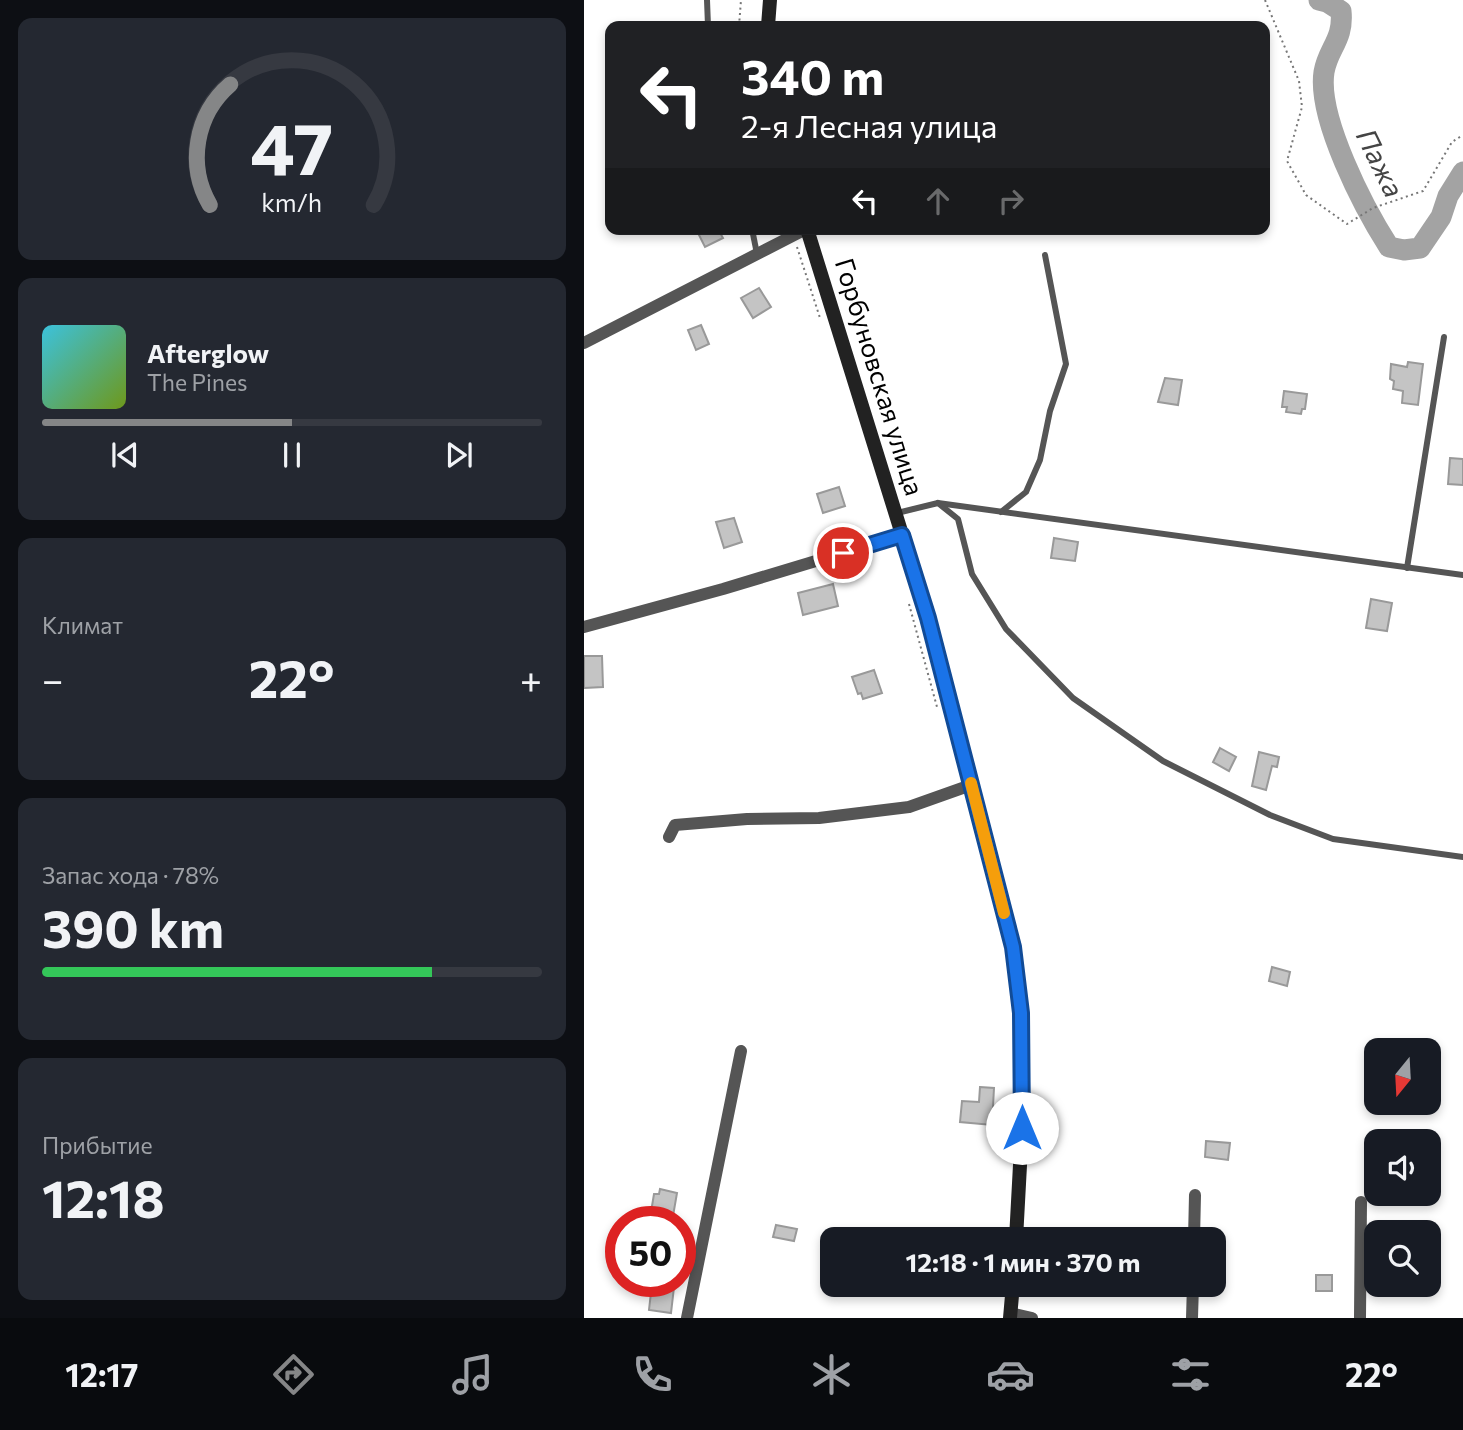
<!DOCTYPE html>
<html lang="ru">
<head>
<meta charset="utf-8">
<style>
	body { margin:0; font-family:Commissioner,sans-serif; background:#242831; color:#f1f3f6; height:100vh; display:flex; flex-direction:column; font-size:26px; white-space:nowrap }
	* { box-sizing:border-box; margin:0 }
	p { font-size:23px; color:#9ea1a6 }
	.icon { flex:none; width:38px; height:38px; fill:none; stroke:currentColor; stroke-width:2; stroke-linecap:round; stroke-linejoin:round }
	.map { position:relative; flex:1; overflow:hidden }
	.details { display:flex; flex-direction:column; gap:18px; padding:18px; background:#0d0f14; width:584px }
	.details>* { flex:none }
	.top-card { position:absolute; left:21px; top:21px; width:665px; height:214px; border-radius:14px; box-shadow:0 4px 10px #0003; background:#202124; color:#fff; overflow:hidden }
	.needle { width:46px; rotate:198deg }
	.fabs { position:absolute; left:780px; top:1038px; display:grid; gap:14px }
	.fabs a { display:grid; place-items:center; width:77px; height:77px; border-radius:14px; background:#171b24; box-shadow:0 4px 10px #0003; font-size:35px }
	.speed { position:absolute; left:21px; top:1206px; display:flex; gap:14px; font-size:35px; font-weight:700; text-align:center }
	.speed>* { display:grid; place-content:center; width:91px; height:91px; border-radius:50%; background:#171b24; box-shadow:0 4px 10px #0003; line-height:1 }
	.speed .limit { border:10px solid #d22; background:#fff; color:#111 }
	.pin { position:absolute; display:grid; place-items:center; width:60px; height:60px; color:#fff; margin:-30px; border:4px solid #fff; border-radius:50%; box-shadow:0 2px 7px #0007 }
	.me { position:absolute; width:77px; margin:-38px; rotate:0deg; stroke-linejoin:round; filter:drop-shadow(0 0 5px #0008) }
	.turn { display:flex; align-items:center; gap:24px; height:147px; padding:0 21px; font-size:32px }
	.turn .icon { width:91px; height:91px; stroke-width:2.5 }
	.turn b { display:block; font-size:49px; line-height:60px }
	.lanes { display:flex; align-items:center; height:66px; padding:0 21px; background:#0003; justify-content:center; gap:35px; direction:ltr }
	.lanes .off { opacity:.35 }
	.big { font-size:52px; font-weight:700; line-height:1.1 }
	.details .widget { flex:1; display:flex; flex-direction:column; justify-content:center; gap:10px; min-width:0; padding:0 24px; border-radius:14px; background:#242831 }
	.details .dial { align-items:center; gap:0 }
	.dial svg { height:182px; overflow:visible; fill:none; stroke:#363941; stroke-width:7; stroke-linecap:round; text-anchor:middle }
	.dial text { fill:#f1f3f6; stroke:none }
	.song { display:flex; align-items:center; gap:21px }
	.cover { width:84px; height:84px; border-radius:10px; background:linear-gradient(135deg,hsl(190 70% 55%),hsl(80 70% 35%)) }
	.played { height:7px; border-radius:4px; background:linear-gradient(90deg,#858687 50%,#363941 50%) }
	.keys { display:flex; justify-content:space-around; direction:ltr }
	.heat { display:flex; justify-content:space-between; align-items:center; font-size:38px; direction:ltr }
	.charge { height:10px; border-radius:5px; background:linear-gradient(90deg,#34c759 78%,#363941 0) }
	.trip { position:absolute; left:236px; top:1227px; width:406px; height:70px; border-radius:14px; background:#171b24; box-shadow:0 4px 10px #0003; font-weight:700; line-height:70px; text-align:center }
	.tab-bar { display:flex; height:112px; justify-content:space-around; align-items:center; background:#090b0e; color:#9ea1a6 }
	.tab-bar .icon { width:49px; height:49px }
	.tab-bar .active { color:#858687 }
	.tab-bar b { font-size:32px; color:#f1f3f6 }
	main { display:flex; flex:1; min-height:0 }
	.map>svg:first-child { display:block }
	.lines { fill:none; stroke-linecap:round; stroke-linejoin:round }
	.river { stroke:#a3a3a3; stroke-width:21 }
	.building { fill:#c4c4c4; stroke:#999; stroke-width:2 }
	.path { stroke:#777; stroke-width:2; stroke-dasharray:2 3.5; stroke-linecap:butt }
	.lane { stroke:#555; stroke-width:6 }
	.street { stroke:#555; stroke-width:12 }
	.secondary { stroke:#222; stroke-width:14 }
	.route-casing { stroke:#114b97; stroke-width:18 }
	.route { stroke:#1a73e8; stroke-width:12 }
	.slow { stroke:#f59e0b; stroke-width:12 }
	.labels { text-anchor:middle; stroke-width:5; stroke-linejoin:round; paint-order:stroke }
	.street-label { font-size:26px; fill:#000; stroke:#fff }
	.water-label { font-size:28px; font-style:italic; fill:#444; stroke:#fff }
</style>
</head>
<body>
<main>
<section class="details">
<div class="widget dial"><svg viewBox="0 0 100 80">
<path d="M14 69A42 42 0 1 1 86 69"/>
<path d="M14 69A42 42 0 0 1 23 16" stroke="#858687"/>
<text x="50" y="56" font-size="32" font-weight="700">47</text>
<text x="50" y="72" font-size="11">km/h</text>
</svg></div>
<div class="widget">
<div class="song"><i class="cover"></i><div><b>Afterglow</b><p>The Pines</p></div></div>
<div class="played"></div>
<div class="keys"><svg class="icon" aria-label="previous" viewBox="0 0 24 24"><path d="M18 5L8 12l10 7zM5 5v14"/></svg><svg class="icon" aria-label="pause" viewBox="0 0 24 24"><path d="M8 5v14M16 5v14"/></svg><svg class="icon" aria-label="next" viewBox="0 0 24 24"><path d="M6 5l10 7-10 7zM19 5v14"/></svg></div>
</div>
<div class="widget"><p>Климат</p>
<div class="heat"><a>−</a><b class="big">22°</b><a>+</a></div>
</div>
<div class="widget"><p>Запас хода · 78%</p><b class="big">390 km</b><div class="charge"></div></div>
<div class="widget"><p>Прибытие</p><b class="big">12:18</b></div>
</section>
<div class="map">
<svg width="879" height="1318" viewBox="0 0 879 1318">
	<rect width="100%" height="100%" fill="#fff"/>
	<g class="lines">
		<path class="river" d="M735 0 743 2 757 11C760 40 744 48 740 72 733 118 780 208 805 247L820 250 836 248 857 217 864 196 879 172"/>
	</g>
	<g class="building">
		<polygon points="112,229 134,229 139,238 121,247"/>
		<polygon points="175,288 187,307 169,318 157,298"/>
		<polygon points="117,325 125,344 112,350 104,330"/>
		<polygon points="824,362 839,364 834,405 818,403 819,391 809,389 810,381 806,379 807,364 823,367"/>
		<polygon points="581,378 598,380 594,405 574,402"/>
		<polygon points="700,391 723,394 721,409 718,409 717,414 702,412 703,407 698,407"/>
		<polygon points="866,458 879,459 879,485 864,484"/>
		<polygon points="255,487 261,506 239,513 233,494"/>
		<polygon points="150,518 158,542 140,548 132,522"/>
		<polygon points="470,538 494,542 491,561 467,558"/>
		<polygon points="249,584 254,606 219,615 214,593"/>
		<polygon points="787,599 808,603 803,631 782,628"/>
		<polygon points="0,656 18,656 19,687 0,688"/>
		<polygon points="290,670 298,693 279,699 277,693 274,694 268,677"/>
		<polygon points="636,748 652,757 645,771 629,762"/>
		<polygon points="675,752 695,757 693,767 688,766 682,790 668,786"/>
		<polygon points="688,967 706,972 703,986 685,981"/>
		<polygon points="396,1087 410,1088 408,1125 376,1122 378,1101 395,1102"/>
		<polygon points="622,1141 646,1143 644,1160 621,1157"/>
		<polygon points="76,1189 93,1193 89,1216 67,1212 70,1194 75,1194"/>
		<polygon points="192,1225 213,1229 210,1241 189,1237"/>
		<rect x="732" y="1275" width="16" height="16"/>
		<polygon points="68,1284 90,1287 87,1313 65,1310"/>
	</g>
	<g class="lines">
		<g class="path">
			<polyline points="681,0 715,81 718,107 703,161 722,195 763,224 789,208 839,191 868,142 879,135"/>
			<polyline points="155,26 157,0"/>
			<polyline points="213,247 236,318"/>
			<polyline points="325,604 353,707"/>
			<polyline points="423,1138 424,1122"/>
		</g>
		<g class="lane">
			<polyline points="123,0 124,26"/>
			<polyline points="168,229 173,254"/>
			<polyline points="354,503 374,519 388,574 422,629 489,698 579,761 686,815 749,839 879,857"/>
			<polyline points="417,512 442,492 456,460 466,411 482,364 461,255"/>
			<polyline points="313,513 354,503 879,575"/>
			<polyline points="823,568 860,337"/>
		</g>
		<g class="street">
			<polyline points="0,343 222,229"/>
			<polyline points="0,627 139,589 318,535"/>
			<polyline points="85,837 91,825 163,819 235,818 325,807 387,785"/>
			<polyline points="610,1239 611,1195"/>
			<polyline points="426,1313 448,1318"/>
			<polyline points="103,1318 157,1051"/>
			<polyline points="608,1318 609,1284"/>
			<polyline points="776,1318 777,1202"/>
		</g>
		<g class="secondary">
			<polyline points="184,26 186,0"/>
			<polyline points="223,229 344,618 430,947 437,1013 438,1128 432,1239"/>
			<polyline points="426,1318 429,1284"/>
		</g>
	</g>
	<g class="lines">
		<g class="route-casing">
			<polyline id="route" points="259,553 318,535 344,618 429,947 437,1013 438,1128"/>
		</g>
		<use href="#route" class="route"/>
		<polyline class="slow" points="387,783 420,913"/>
	</g>
	<g class="labels">
		<g class="street-label">
			<text transform="translate(295 377) rotate(73)" y="9">Горбуновская улица</text>
		</g>
		<g class="water-label">
			<text transform="translate(796 163) rotate(64)" y="10">Пажа</text>
		</g>
	</g>
</svg>
<div class="fabs">
<a><svg class="needle" viewBox="-14 -14 28 28"><path d="M0-13l5 13h-10z" fill="#e53935"/><path d="M0 13l5-13h-10z" fill="#9ea1a6"/></svg></a>
<a><svg class="icon" aria-label="sound" viewBox="0 0 24 24"><path d="M4 9h4l5-4v14l-5-4H4zM17 9q2 3 0 6"/></svg></a>
<a><svg class="icon" aria-label="search" viewBox="0 0 24 24"><circle cx="10" cy="10" r="6"/><path d="M15 15l6 6"/></svg></a>
</div>
<div class="speed"><div class="limit">50</div></div>
<div class="pin" style="left:259px;top:553px;background:#d93025"><svg class="icon" aria-label="arrive" viewBox="0 0 24 24"><path d="M6 21V4h12l-3 4 3 4H6"/></svg></div>
<svg class="me" style="left:438px;top:1128px" viewBox="-20 -20 40 40"><circle r="19" fill="#fff"/><path d="M0-13L10 11 0 6-10 11z" fill="#1a73e8"/></svg>
<div class="trip">12:18 · 1 мин · 370 m</div>
<div class="top-card">
<div class="turn"><svg class="icon" aria-label="left" viewBox="0 0 24 24"><path d="M17 20v-9H6M10 6l-5 5 5 5"/></svg><div><b>340 m</b>2-я Лесная улица</div></div>
<div class="lanes"><svg class="icon" aria-label="left" viewBox="0 0 24 24"><path d="M17 20v-9H6M10 6l-5 5 5 5"/></svg><svg class="icon off" aria-label="ahead" viewBox="0 0 24 24"><path d="M12 20V5M6 11l6-6 6 6"/></svg><svg class="icon off" aria-label="right" viewBox="0 0 24 24"><path d="M7 20v-9h11M14 6l5 5-5 5"/></svg></div>
</div>
</div>
</main>
<nav class="tab-bar">
<b>12:17</b>
<svg class="icon active" aria-label="directions" viewBox="0 0 24 24"><path d="M12 3l9 9-9 9-9-9zM9 14v-3h6M13 9l2 2-2 2"/></svg>
<svg class="icon" aria-label="music" viewBox="0 0 24 24"><path d="M9 18V5l10-2v13"/><circle cx="6" cy="18" r="3"/><circle cx="16" cy="16" r="3"/></svg>
<svg class="icon" aria-label="phone" viewBox="0 0 24 24"><path d="M5 4h4l2 5-3 2q2 4 5 5l2-3 5 2v4C11 20 4 13 5 4z"/></svg>
<svg class="icon" aria-label="climate" viewBox="0 0 24 24"><path d="M12 3v18M4 7l16 10M4 17L20 7"/></svg>
<svg class="icon" aria-label="car" viewBox="0 0 24 24"><path d="M5 17H2v-5l4-1 3-4h7l3 4 3 1v5h-3M9 17h6M6 11h13"/><circle cx="7" cy="17" r="2"/><circle cx="17" cy="17" r="2"/></svg>
<svg class="icon" aria-label="filters" viewBox="0 0 24 24"><path d="M4 7h16M4 17h16"/><circle cx="9" cy="7" r="2"/><circle cx="15" cy="17" r="2"/></svg>
<b>22°</b>
</nav>
</body>
</html>
